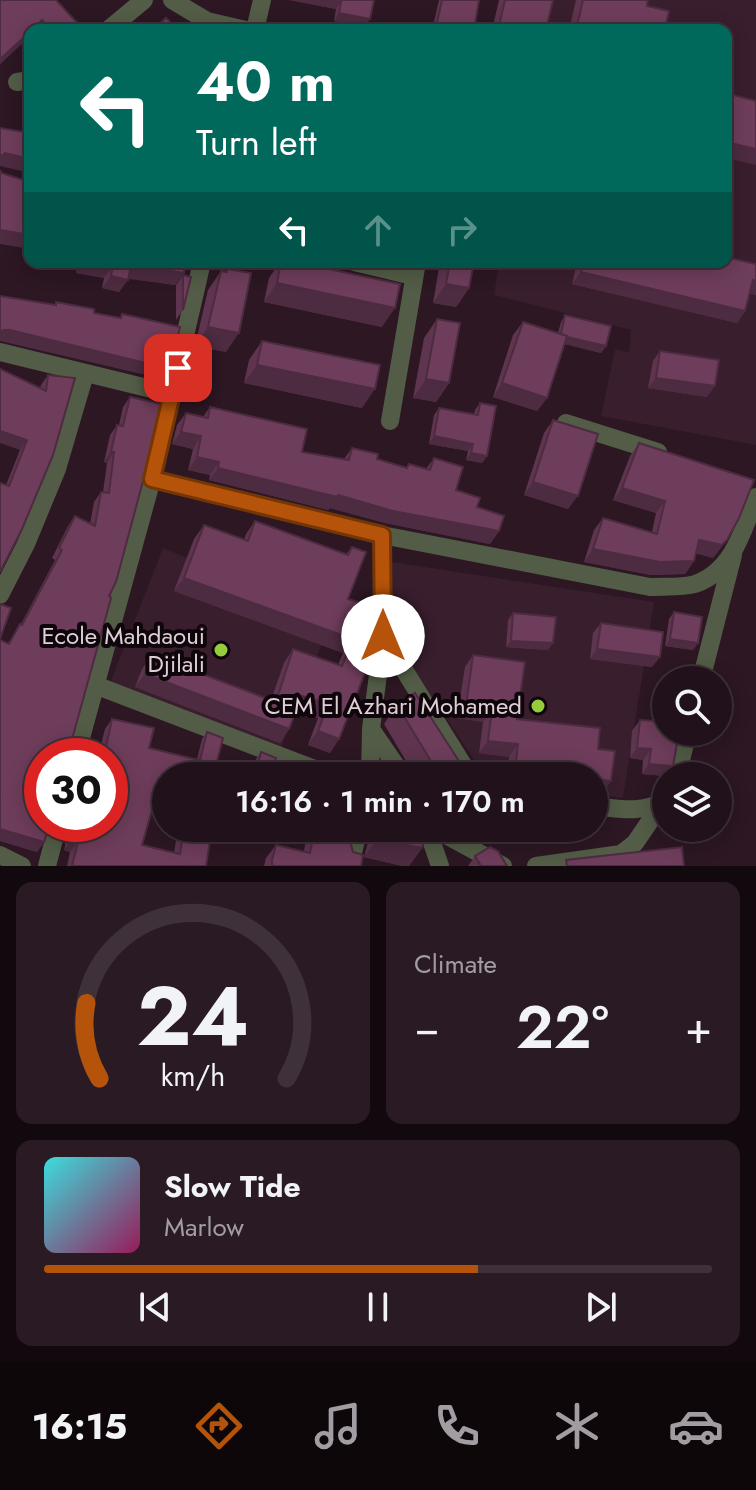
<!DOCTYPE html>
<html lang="en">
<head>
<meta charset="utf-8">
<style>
	body { margin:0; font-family:Jost,sans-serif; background:#291a23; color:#f1f3f6; height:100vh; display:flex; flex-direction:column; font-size:30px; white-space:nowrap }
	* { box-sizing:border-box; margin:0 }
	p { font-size:26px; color:#a29da2 }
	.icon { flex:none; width:44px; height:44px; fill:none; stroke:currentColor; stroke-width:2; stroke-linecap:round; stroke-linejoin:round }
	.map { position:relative; height:866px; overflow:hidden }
	.side { display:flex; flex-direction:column; gap:16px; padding:16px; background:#12090e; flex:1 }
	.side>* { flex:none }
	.guide { position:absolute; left:24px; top:24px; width:708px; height:244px; border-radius:16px; box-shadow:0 4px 20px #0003,0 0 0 2px #3e3139; background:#00695c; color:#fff; overflow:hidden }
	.controls { position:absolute; left:652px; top:666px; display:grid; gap:16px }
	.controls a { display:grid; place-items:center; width:80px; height:80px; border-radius:50%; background:#21111a; box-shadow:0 4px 20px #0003,0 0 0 2px #3e3139; font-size:40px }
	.speed { position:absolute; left:24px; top:738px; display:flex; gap:16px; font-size:40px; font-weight:700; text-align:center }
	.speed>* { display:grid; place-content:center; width:104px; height:104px; border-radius:50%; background:#21111a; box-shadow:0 4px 20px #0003,0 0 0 2px #3e3139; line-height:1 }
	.speed .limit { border:12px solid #d22; background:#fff; color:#111 }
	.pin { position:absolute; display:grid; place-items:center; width:68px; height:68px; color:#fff; margin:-34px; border-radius:16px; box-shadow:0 4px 12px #0006 }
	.me { position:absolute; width:88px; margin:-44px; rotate:0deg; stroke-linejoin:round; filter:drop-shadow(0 0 6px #0008) }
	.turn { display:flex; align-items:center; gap:28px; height:168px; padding:0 40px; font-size:36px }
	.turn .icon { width:104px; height:104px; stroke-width:2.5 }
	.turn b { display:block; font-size:56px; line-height:68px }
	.lanes { display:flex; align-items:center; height:76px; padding:0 40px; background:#0003; justify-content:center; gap:40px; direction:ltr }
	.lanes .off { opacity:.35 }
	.big { font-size:60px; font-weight:600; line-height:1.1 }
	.side .tile { flex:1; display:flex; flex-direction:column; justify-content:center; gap:12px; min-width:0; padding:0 28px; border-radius:16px; background:#291a23 }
	.side .dial { align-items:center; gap:0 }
	.dial svg { height:208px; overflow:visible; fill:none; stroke:#3e3139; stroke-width:7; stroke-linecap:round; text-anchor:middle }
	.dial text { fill:#f1f3f6; stroke:none }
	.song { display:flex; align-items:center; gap:24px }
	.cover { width:96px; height:96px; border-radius:12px; background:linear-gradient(135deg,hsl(180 70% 55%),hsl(330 70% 35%)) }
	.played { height:8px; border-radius:4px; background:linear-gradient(90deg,#b45309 65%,#3e3139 65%) }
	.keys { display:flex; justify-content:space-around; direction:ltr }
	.heat { display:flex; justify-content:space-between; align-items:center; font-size:44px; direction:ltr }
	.side .tiles { flex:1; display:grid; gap:16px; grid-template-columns:1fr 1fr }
	.tile:last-child { grid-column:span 2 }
	.trip { position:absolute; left:152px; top:762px; width:456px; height:80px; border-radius:40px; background:#21111a; box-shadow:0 4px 20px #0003,0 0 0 2px #3e3139; font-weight:600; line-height:80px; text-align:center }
	.menu { display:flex; height:128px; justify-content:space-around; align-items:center; background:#0d070a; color:#a29da2 }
	.menu .icon { width:56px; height:56px }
	.menu .current { color:#b45309 }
	.menu b { font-size:36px; color:#f1f3f6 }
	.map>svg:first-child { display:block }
	.built { fill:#391e2e }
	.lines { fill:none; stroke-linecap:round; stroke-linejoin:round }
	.minor { stroke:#525c46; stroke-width:18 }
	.wall { fill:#5f344e }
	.shaded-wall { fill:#4d2b40 }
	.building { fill:#6e3d5b; stroke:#4d2b40; stroke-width:2 }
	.route-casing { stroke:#753606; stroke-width:20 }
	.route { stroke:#b45309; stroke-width:14 }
	.poi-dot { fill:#95cc3b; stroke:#0f060b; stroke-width:3 }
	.labels { text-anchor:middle; stroke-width:8; stroke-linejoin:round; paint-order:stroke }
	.poi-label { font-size:24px; fill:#decfd7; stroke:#0f060b; text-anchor:end }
</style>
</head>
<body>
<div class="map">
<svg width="756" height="866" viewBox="0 0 756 866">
	<rect width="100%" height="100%" fill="#2c1723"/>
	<g class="built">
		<polygon points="552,0 756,0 756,445 601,416 615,349 629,352 631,330 494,295 499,262 726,262 726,30 545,30"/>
		<polygon points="163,548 332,618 280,750 110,683"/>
		<polygon points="392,562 654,602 623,798 594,794 594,776 485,776 391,636"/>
	</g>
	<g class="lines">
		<g class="minor">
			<polyline points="172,0 207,21 246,30"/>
			<polyline points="108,30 144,0"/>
			<polyline points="255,30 262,0"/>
			<polyline points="17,82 30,80"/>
			<polyline points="354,262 413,276"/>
			<polyline points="0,352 172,394"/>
			<polyline points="390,421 417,262"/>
			<polyline points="566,423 658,452"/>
			<path d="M152 479 382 535 650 587C663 586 682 588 695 584 733 571 743 530 756 497"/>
			<polyline points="382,535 383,636 371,729 403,776"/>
			<polyline points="0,595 26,544 57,469 85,374"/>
			<polyline points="383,636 470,776"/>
			<polyline points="701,680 733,555"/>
			<polyline points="95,685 333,776"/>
			<polyline points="76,756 152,479 202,262"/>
			<polyline points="370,776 371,729"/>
			<polyline points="677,776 688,732"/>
			<path d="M594 806C619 809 643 814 665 800"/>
			<polyline points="427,828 440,866"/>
			<polyline points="433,828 503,866"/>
			<polyline points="0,855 22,866"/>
			<polyline points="352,857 359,828"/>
			<polyline points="47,866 58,824"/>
			<polyline points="536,866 621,854 635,843 663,802"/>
		</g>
	</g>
	<g class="wall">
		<polygon points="0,0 81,30 30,30 30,36 0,64"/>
		<polygon points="289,0 374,0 365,27 334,21 336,9"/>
		<polygon points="439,0 479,0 474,30 432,30"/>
		<polygon points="499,0 553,0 546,30 492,30"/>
		<polygon points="576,0 648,0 647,6 665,30 569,30"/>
		<polygon points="48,262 185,262 184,273 175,285 128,278 119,292 102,288 104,278 76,273 77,269"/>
		<polygon points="280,262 295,262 382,327 264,302 269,278"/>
		<polygon points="440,262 474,262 469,288 456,307 433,303"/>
		<polygon points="577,262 726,262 756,264 756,295 750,293 745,311 737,323 572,284"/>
		<polygon points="227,269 226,352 195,346 208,290 221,271 225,272"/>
		<polygon points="183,275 183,310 176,320 176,285"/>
		<polygon points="565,315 606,346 601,353 565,344 547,398 537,411 493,397 513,335 523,322 558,333 561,322"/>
		<polygon points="437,319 449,383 436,402 413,398 424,338"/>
		<polygon points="262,341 362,408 244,383 249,360"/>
		<polygon points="660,351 707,397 648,388 653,361"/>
		<polygon points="48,375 75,378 0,572 6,485 20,450 41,385"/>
		<polygon points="130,397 109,596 42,756 44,842 37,852 0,841 0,640 8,643 21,624 55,560 52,558 68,526 75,516 90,524 94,502 101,492 103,492 107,463 104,462 110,435 117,425 119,425 123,407"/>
		<polygon points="480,403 487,456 482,463 466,460 468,451 429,444 434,415 439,408 474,414 475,410"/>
		<polygon points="210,407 302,452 344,459 352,448 377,459 406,468 409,464 426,469 434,458 456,490 477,507 499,531 490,544 385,523 330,508 328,510 209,480 210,475 188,470 193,449 172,444 177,425 186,413 203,417"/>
		<polygon points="553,420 568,509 524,495 544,433"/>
		<polygon points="639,443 727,540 713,558 696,553 694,561 685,574 651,575 584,562 594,530 603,518 652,532 656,513 613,500 630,456"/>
		<polygon points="255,521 346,554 352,547 348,599 380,608 339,739 330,753 308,745 318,718 296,711 289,729 280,743 135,687 142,669 152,655 271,700 284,663 293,649 338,665 343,653 174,591 194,539 204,525 244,540 246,534"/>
		<polygon points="674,612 698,643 693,650 665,646 669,619"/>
		<polygon points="513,613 548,650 506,647 508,620"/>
		<polygon points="601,623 652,667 590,659 593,633"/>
		<polygon points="473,655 517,719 598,749 602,794 594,793 594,776 507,776 509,757 479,753 483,722 457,718 465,667"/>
		<polygon points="397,705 467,776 415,776 384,724"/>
		<polygon points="656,714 665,776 642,774 643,760 630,758 632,731 640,720 651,721"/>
		<polygon points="112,719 149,748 197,759 202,739 207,732 211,772 166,776 166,804 154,801 142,845 174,853 178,828 212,828 206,866 67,866 70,852 64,850 70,824 110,824 110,756 98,756 105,729"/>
		<polygon points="261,752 274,763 287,776 252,776 256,759"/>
		<polygon points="308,828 353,828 350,841 353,852 361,866 264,866 266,858 276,845 304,851"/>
		<polygon points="375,828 426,828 422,848 409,866 402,866 364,857 370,835"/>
		<polygon points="475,856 507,866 468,866"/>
	</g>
	<g class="shaded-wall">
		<polygon points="290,0 332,0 341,2 336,9"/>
		<polygon points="339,13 370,19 365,27 334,21"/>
		<polygon points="30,32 30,36 0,64 0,59"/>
		<polygon points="726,142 756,149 756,165 726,158"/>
		<polygon points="5,153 30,159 30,173 0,166 0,157"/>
		<polygon points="0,230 30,235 30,249 0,244"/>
		<polygon points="48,262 81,262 77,269"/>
		<polygon points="83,262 93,262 113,266 104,278 76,273"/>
		<polygon points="131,265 184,273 175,285 122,278"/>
		<polygon points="581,272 745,311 737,323 572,284"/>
		<polygon points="111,276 128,280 119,292 102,288"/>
		<polygon points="753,280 756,281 756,295 744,292"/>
		<polygon points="277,283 395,308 382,327 264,302"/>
		<polygon points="446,284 469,288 456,307 433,303"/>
		<polygon points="208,327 239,333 226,352 195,346"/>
		<polygon points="3,330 10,330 170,369 163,379 0,341 0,333"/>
		<polygon points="561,335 606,346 601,353 556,342"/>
		<polygon points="257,365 375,389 362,408 244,383"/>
		<polygon points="656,378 715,386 707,397 648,388"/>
		<polygon points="426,379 449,383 436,402 413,398"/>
		<polygon points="502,383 547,398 537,411 493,397"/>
		<polygon points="0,431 27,440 20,450 0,443"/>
		<polygon points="181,432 201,436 193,449 172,444"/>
		<polygon points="434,436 473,444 468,451 429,444"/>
		<polygon points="111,452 114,452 107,463 104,462"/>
		<polygon points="471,453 487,456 482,463 466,460"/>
		<polygon points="197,457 219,462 210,475 188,470"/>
		<polygon points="218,468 338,495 499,531 490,544 385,523 330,508 328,510 209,480"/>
		<polygon points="533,482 578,496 568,509 524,495"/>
		<polygon points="622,488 665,501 656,513 613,500"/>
		<polygon points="699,540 727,540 713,558 690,552"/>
		<polygon points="593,549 694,561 685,574 651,575 584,562"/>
		<polygon points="184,578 353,639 343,653 174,591"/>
		<polygon points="670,639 698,643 693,650 665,646"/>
		<polygon points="511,641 553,643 548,650 506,647"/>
		<polygon points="597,649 660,657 652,667 590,659"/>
		<polygon points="145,674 289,729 280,743 135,687"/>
		<polygon points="302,696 328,704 318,718 292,709"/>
		<polygon points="466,705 492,709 483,722 457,718"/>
		<polygon points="318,731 339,739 330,753 308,745"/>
		<polygon points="488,741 518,744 509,757 479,753"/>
		<polygon points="637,748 651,749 643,760 630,758"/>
		<polygon points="200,761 216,765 211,772 195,768"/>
		<polygon points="649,764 673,766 665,776 642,774"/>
		<polygon points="515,770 567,776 511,776"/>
		<polygon points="594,779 611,781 602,794 594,793"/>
		<polygon points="158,789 166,791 166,804 150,800"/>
		<polygon points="488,828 588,828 582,837 487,829"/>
		<polygon points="0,829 44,842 37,852 0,841"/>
		<polygon points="71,839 78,842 70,852 64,850"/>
		<polygon points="377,839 422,848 409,866 402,866 364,857"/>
	</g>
	<g class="building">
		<polygon points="0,0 56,0 82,28 80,30 51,30 42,20 32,30 30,30 30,32 0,59"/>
		<polygon points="332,0 374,0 370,19 339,13 341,2"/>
		<polygon points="442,0 479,0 474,30 447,30 436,27"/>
		<polygon points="505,0 553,0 546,30 498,30"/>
		<polygon points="583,0 648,0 647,6 669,11 665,30 576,30"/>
		<polygon points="166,18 178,30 153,30"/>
		<polygon points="726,93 756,101 756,149 726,142"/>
		<polygon points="0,128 30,133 30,159 5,153 0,157"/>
		<polygon points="0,170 1,173 30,182 30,235 0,230"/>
		<polygon points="726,257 756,264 756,281 753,280 745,311 581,272 583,262 726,262"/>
		<polygon points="93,262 185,262 184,273 131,265 128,280 111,276 113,266"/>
		<polygon points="281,262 295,262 400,284 395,308 277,283"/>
		<polygon points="450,262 474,262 469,288 446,284"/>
		<polygon points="227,269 251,273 239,333 208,327 221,271 227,272"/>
		<polygon points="183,275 191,277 183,310"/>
		<polygon points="0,296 56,305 56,302 94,309 94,313 121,318 122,314 180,327 170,369 10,330 3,330 0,333"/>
		<polygon points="565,315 611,326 606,346 567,337 561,334"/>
		<polygon points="437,319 460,323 449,383 426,379"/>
		<polygon points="523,322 567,336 547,398 502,383"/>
		<polygon points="262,341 380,365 375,389 257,365"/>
		<polygon points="660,351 719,360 715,386 656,378"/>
		<polygon points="0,369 46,391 48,375 75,378 53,455 22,529 0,572 0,483 9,486 27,440 0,431"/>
		<polygon points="130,397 162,404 147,466 116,582 109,596 111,598 71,743 72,750 77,756 42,756 42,824 50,824 44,842 0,829 0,640 9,644 20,624 22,625 62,550 59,548 75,516 95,526 101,492 109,493 114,452 111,452 117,425 123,426"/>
		<polygon points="480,403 496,406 487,456 471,453 473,444 434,436 439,408 478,415"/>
		<polygon points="210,407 307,429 302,452 349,460 352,448 378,454 377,459 407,468 409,464 430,470 434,458 463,467 456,490 480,498 477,507 504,516 499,531 393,511 338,495 337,497 218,468 219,462 197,457 201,436 181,432 186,413 208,418"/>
		<polygon points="553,420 598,434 578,496 533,482"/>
		<polygon points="639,443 754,480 739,518 727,540 722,545 699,540 694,561 660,562 593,549 603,518 657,534 665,501 622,488"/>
		<polygon points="255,521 348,555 352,547 366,552 348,599 380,608 378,640 339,739 318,731 328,704 302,696 289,729 145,674 152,655 276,702 293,649 342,666 353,639 184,578 204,525 248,541"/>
		<polygon points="0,604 11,608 0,639"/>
		<polygon points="674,612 702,617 698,643 670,639"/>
		<polygon points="513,613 556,617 553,643 511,641"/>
		<polygon points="601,623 663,632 660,657 597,649"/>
		<polygon points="473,655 525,662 517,719 600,728 598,749 615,751 611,781 594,779 594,776 567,776 515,770 518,744 488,741 492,709 466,705"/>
		<polygon points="415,693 468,775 466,776 440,776 397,705"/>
		<polygon points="656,714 666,715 666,732 679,732 673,766 649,764 651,749 637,748 640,720 656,721"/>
		<polygon points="112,719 154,728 149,748 211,763 207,776 166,776 166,791 158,789 142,845 180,854 184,828 212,828 206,866 72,866 78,842 71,839 75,824 110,824 110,756 104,756"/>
		<polygon points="207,732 223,738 216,765 200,760"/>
		<polygon points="261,752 276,758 274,763 289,767 287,776 255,776"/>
		<polygon points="594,796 597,796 595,818 594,818"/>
		<polygon points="315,828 353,828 350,841 353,852 363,855 361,866 272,866 272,860 276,845 310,853"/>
		<polygon points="380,828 426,828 422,848 377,839"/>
		<polygon points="490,847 498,851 507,866 481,866 475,856"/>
		<polygon points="682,847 684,866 567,866 566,860"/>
	</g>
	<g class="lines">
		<g class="route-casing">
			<polyline id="route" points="178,368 152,479 382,535 383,636"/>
		</g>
		<use href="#route" class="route"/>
	</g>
	<g class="poi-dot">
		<circle cx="221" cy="650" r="8"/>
		<circle cx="538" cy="706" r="8"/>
	</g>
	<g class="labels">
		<g class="poi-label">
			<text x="205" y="644">Ecole Mahdaoui<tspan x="205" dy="28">Djilali</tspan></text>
			<text x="522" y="714">CEM El Azhari Mohamed</text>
		</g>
	</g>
</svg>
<div class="controls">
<a><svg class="icon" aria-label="search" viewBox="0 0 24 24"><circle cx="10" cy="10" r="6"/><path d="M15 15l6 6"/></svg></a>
<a><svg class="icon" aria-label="layers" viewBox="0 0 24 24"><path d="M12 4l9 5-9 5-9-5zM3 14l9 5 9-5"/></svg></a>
</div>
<div class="speed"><div class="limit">30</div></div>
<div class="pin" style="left:178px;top:368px;background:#d93025"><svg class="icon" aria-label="arrive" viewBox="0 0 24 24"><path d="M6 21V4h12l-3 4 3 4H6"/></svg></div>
<svg class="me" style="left:383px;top:636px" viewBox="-20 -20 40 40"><circle r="19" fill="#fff"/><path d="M0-13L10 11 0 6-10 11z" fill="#b45309"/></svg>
<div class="trip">16:16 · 1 min · 170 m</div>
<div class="guide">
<div class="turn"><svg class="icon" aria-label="left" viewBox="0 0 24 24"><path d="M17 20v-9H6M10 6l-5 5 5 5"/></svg><div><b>40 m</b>Turn left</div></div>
<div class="lanes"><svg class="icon" aria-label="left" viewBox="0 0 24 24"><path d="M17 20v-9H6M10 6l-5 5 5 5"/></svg><svg class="icon off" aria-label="ahead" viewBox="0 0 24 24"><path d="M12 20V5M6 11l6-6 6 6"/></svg><svg class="icon off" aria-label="right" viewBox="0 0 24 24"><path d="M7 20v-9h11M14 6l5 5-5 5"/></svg></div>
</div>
</div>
<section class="side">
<div class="tiles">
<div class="tile dial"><svg viewBox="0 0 100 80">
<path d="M14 69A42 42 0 1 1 86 69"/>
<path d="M14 69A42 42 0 0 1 9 40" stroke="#b45309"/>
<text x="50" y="56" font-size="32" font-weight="700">24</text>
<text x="50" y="72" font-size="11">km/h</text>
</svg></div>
<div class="tile"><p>Climate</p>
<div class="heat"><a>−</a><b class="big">22°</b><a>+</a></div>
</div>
<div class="tile">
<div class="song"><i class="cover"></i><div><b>Slow Tide</b><p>Marlow</p></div></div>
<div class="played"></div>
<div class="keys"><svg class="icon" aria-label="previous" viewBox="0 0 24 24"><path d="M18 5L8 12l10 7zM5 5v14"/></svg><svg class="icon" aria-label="pause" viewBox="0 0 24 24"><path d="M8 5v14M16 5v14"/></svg><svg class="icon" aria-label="next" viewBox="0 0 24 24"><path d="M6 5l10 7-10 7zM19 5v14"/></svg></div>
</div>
</div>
</section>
<nav class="menu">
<b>16:15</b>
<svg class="icon current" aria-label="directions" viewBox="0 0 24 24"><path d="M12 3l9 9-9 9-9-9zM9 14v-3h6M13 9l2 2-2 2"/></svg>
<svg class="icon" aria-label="music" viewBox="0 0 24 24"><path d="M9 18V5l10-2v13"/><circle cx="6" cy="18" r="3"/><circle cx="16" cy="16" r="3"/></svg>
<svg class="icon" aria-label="phone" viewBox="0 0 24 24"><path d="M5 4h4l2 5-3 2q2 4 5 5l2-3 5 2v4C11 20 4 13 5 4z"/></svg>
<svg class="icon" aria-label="climate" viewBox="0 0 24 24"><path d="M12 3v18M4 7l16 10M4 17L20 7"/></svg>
<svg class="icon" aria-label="car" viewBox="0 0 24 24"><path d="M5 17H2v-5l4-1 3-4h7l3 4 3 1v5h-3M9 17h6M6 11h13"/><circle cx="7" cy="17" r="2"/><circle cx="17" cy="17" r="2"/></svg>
</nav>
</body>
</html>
